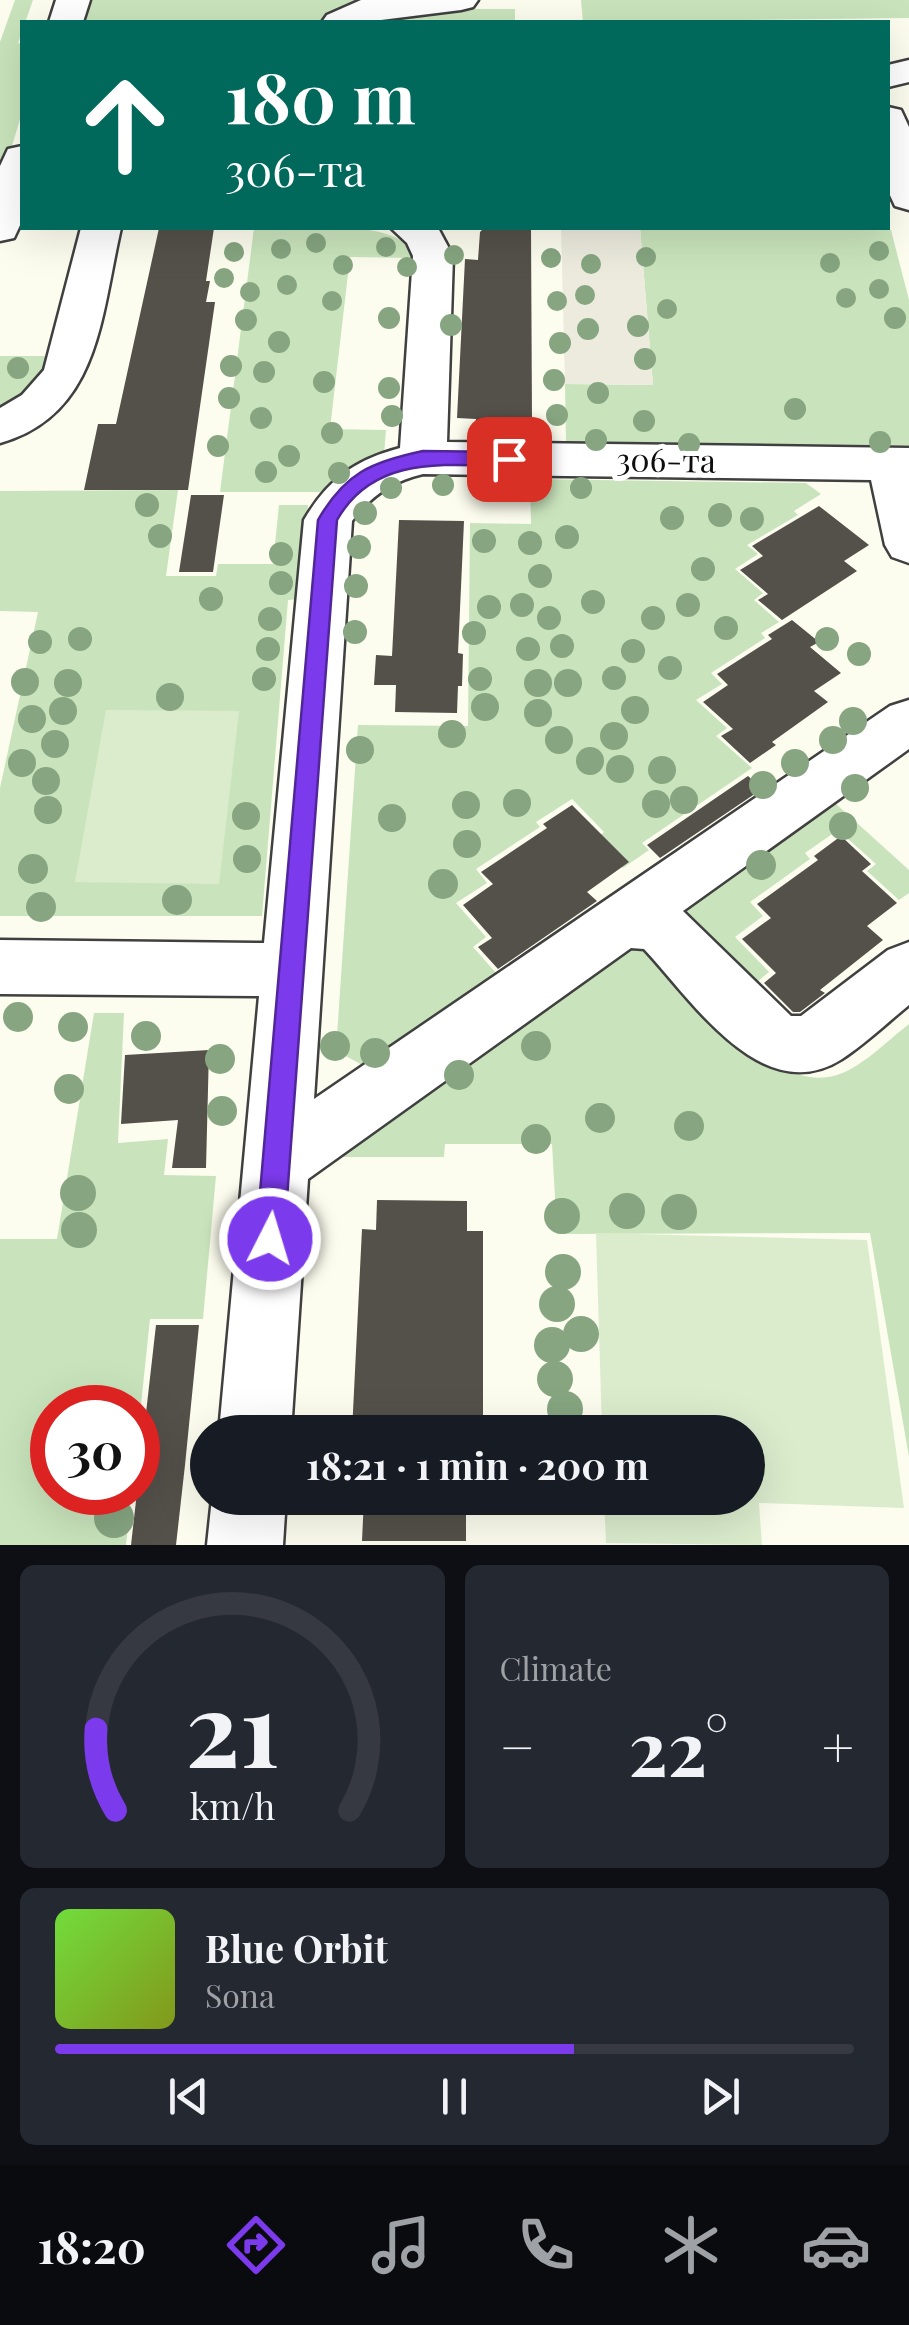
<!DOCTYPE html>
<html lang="en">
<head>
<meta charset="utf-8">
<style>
	body { margin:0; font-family:"Playfair Display",serif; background:#242831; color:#f1f3f6; height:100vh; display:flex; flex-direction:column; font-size:38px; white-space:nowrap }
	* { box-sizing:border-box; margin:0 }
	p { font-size:32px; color:#9ea1a6 }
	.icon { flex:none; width:55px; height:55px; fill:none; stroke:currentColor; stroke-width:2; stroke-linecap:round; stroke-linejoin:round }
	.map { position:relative; height:1545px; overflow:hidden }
	.side { display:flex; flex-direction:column; gap:20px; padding:20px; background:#0d0f14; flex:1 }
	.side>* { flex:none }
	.hud { position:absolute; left:20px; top:20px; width:870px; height:210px; border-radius:0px; box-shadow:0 10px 40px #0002; background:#00695c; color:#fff; overflow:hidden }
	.speed { position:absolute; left:30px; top:1385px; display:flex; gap:20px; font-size:50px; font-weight:700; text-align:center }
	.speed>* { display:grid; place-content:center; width:130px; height:130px; border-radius:50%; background:#171b24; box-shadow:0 10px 40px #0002; line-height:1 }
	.speed .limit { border:15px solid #d22; background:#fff; color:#111 }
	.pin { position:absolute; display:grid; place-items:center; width:85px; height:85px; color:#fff; margin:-42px; border-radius:20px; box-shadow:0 5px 15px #0006 }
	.me { position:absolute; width:110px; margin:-55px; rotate:5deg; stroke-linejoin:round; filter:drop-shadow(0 0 8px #0008) }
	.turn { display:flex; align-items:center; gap:35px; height:210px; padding:0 40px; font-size:45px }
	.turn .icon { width:130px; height:130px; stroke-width:2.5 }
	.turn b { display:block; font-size:70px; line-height:85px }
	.big { font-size:75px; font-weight:700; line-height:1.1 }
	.side .widget { flex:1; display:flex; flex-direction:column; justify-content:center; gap:15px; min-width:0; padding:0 35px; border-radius:15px; background:#242831 }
	.side .dial { align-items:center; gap:0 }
	.dial svg { height:260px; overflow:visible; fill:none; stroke:#363941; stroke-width:7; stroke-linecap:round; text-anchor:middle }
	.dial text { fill:#f1f3f6; stroke:none }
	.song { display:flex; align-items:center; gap:30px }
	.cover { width:120px; height:120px; border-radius:15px; background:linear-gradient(135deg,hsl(100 70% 55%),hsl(70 70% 35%)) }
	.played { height:10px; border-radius:5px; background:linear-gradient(90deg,#7c3aed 65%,#363941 65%) }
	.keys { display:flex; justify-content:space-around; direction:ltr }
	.heat { display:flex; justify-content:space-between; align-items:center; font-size:55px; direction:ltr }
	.side .tiles { flex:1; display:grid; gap:20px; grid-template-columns:1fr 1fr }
	.widget:last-child { grid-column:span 2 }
	.trip { position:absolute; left:190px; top:1415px; width:575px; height:100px; border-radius:50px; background:#171b24; box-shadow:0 10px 40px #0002; font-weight:700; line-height:100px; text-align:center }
	.tab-bar { display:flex; height:160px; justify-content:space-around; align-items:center; background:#090b0e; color:#9ea1a6 }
	.tab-bar .icon { width:70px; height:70px }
	.tab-bar .active { color:#7c3aed }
	.tab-bar b { font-size:45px; color:#f1f3f6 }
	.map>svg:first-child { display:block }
	.green { fill:#c9e4bc }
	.pitch { fill:#dbeccd }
	.plaza { fill:#ecebde }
	.building { fill:#54504a }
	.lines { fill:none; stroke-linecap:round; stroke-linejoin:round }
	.minor-casing { stroke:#404040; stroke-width:5 }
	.minor { fill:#fff; fill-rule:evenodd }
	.tree { fill:#86a580 }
	.route { fill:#7c3aed; stroke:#51269a; stroke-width:2.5 }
	.labels { text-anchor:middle; stroke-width:10; stroke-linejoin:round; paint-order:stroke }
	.street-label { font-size:32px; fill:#0d0d0d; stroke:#fff }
</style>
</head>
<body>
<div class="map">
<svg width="909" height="1545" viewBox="0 0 909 1545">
	<rect width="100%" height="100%" fill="#fdfdef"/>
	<g class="green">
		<polygon points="15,0 33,0 18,43 22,44 22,113 0,185 0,42"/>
		<polygon points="80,0 373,0 341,9 322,22 73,22"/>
		<polygon points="581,0 909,0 909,18 583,22"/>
		<polygon points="452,9 515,9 515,22 356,22"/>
		<path d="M254 228C291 228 388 218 411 249L413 258 350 257 330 429 386 430 384 455 326 492H220Z"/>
		<polygon points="640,228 891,230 909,300 909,445 566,444 565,384 653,385"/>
		<polygon points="0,356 55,356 51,371 0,416"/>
		<polygon points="530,479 806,483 821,494 794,511 798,515 747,545 758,554 735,569 763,593 754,600 779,622 761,633 765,638 711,673 722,684 696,700 727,728 716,736 752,768 642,843 649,850 623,868 595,840 604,832 572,799 536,822 540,827 476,869 487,883 456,903 486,937 473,947 504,982 364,1066 344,1055 337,1036 358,725 468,726 470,523 531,524"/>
		<polygon points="178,490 166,576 216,576 218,564 273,564 279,505 308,505 301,599 288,600 262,916 0,916 0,788 38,612 0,611 0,491"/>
		<polygon points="825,794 909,870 909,893 899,900 867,871 876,864 838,830 805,853 810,859 750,902 763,916 735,937 769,972 757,982 793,1019 663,908"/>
		<path d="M633 933 776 1064C836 1099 863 1060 909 1024V1457L870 1233 557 1234 552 1144H445L444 1157H329Z"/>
		<polygon points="94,1013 124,1013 118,1143 168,1139 164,1175 216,1176 203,1319 150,1319 138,1433 138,1408 52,1408 52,1492 131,1493 126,1545 0,1545 0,1239 57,1239"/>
	</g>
	<g class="pitch">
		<polygon points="106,710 239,711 219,884 75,882"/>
		<polygon points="596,1233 867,1240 904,1508 759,1503 762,1545 606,1543 604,1498 748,1498 748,1432 602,1432"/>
	</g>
	<polygon class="plaza" points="561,228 640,228 653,385 565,384"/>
	<g class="building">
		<polygon points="159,228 214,228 206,281 210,281 206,302 215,302 188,490 84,490 98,424 116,424"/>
		<polygon points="484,228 531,228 532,420 529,420 529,439 475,439 476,419 457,418 465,259 478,260 480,232"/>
		<polygon points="191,495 224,495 213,572 179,572"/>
		<polygon points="819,506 869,545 844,561 857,571 782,620 758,600 768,594 740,570 763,556 752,546"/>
		<polygon points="399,520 464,521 458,653 463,654 462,686 458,686 457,713 395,712 396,685 374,685 376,655 392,656"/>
		<polygon points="792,620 819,642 810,647 841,673 814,691 828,702 772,742 776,745 750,763 721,736 733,729 703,702 728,685 717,674 772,639 768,635"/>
		<polygon points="748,776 762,789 660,858 647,845"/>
		<polygon points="572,805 629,862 587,892 597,901 498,969 478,947 492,938 463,905 493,884 481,872 547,828 543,824"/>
		<polygon points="841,836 871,864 862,871 897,903 867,926 883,940 820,990 825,993 800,1012 793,1012 764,983 776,973 742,939 771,918 757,904 818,860 814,856"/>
		<polygon points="209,1050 206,1168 172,1168 178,1120 121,1124 125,1055"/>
		<polygon points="377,1200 467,1201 467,1231 483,1231 483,1432 352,1432 362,1229 376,1230"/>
		<polygon points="156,1325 199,1325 185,1465 176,1545 131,1545"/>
		<polygon points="364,1498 466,1498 466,1541 362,1541"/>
	</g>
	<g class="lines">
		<g class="minor-casing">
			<g id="minor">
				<polygon points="56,0 90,0 83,22 49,22"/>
				<polygon points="361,0 478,0 473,7 461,10 365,22 322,22 327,15"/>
				<polygon points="909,60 909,82 888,87 888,65"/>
				<polygon points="888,107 901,110 909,127 909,210 895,206 888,191"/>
				<polygon points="22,146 22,221 14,238 0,241 0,166 8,149"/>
				<path d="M81 228H121C101 314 100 415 0 443V408L22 395 44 370Z"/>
				<path d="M391 228H438L453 256 447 442 909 448V563L892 557 885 545 871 480 423 474C393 481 370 496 352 521L314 1099 890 706 909 700V749L683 911 791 1016H801L888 950 909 942V1005C887 1023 866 1043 842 1059 762 1110 692 1000 644 949L631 948 308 1179 291 1432H219L259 996 0 994V940L264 943 304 520C328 479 355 460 400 448L413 256 407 243Z"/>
				<polygon points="212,1498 286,1498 283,1545 207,1545"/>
			</g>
		</g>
		<use href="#minor" class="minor"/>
	</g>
	<g class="tree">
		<circle cx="316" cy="243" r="10"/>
		<circle cx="386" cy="247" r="10"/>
		<circle cx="281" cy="249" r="10"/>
		<circle cx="879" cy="251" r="10"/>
		<circle cx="234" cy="252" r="10"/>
		<circle cx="454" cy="255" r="10"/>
		<circle cx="646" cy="257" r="10"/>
		<circle cx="551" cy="258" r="10"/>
		<circle cx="830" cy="263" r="10"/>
		<circle cx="591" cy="264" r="10"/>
		<circle cx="343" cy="265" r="10"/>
		<circle cx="407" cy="267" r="10"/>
		<circle cx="224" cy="278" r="10"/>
		<circle cx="287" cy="285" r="10"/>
		<circle cx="879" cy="289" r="10"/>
		<circle cx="250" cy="292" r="10"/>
		<circle cx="585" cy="295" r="10"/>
		<circle cx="846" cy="298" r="10"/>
		<circle cx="332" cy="301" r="10"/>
		<circle cx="557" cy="301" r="10"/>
		<circle cx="667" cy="309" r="10"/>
		<circle cx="389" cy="318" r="11"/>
		<circle cx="895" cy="318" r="11"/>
		<circle cx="246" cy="320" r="11"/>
		<circle cx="451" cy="325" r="11"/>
		<circle cx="638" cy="326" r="11"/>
		<circle cx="588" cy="329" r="11"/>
		<circle cx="279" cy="342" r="11"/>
		<circle cx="560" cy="343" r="11"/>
		<circle cx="645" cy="359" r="11"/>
		<circle cx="231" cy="366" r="11"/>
		<circle cx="18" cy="368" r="11"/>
		<circle cx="264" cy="372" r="11"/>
		<circle cx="554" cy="380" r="11"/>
		<circle cx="324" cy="382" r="11"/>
		<circle cx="389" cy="388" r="11"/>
		<circle cx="598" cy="393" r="11"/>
		<circle cx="229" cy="398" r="11"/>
		<circle cx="795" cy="409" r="11"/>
		<circle cx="557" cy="415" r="11"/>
		<circle cx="392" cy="416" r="11"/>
		<circle cx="261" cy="418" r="11"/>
		<circle cx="644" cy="421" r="11"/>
		<circle cx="332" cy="433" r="11"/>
		<circle cx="596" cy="440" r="11"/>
		<circle cx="880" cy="442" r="11"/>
		<circle cx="689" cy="444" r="11"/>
		<circle cx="218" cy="446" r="11"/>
		<circle cx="289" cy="456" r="11"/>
		<circle cx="266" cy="472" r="11"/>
		<circle cx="339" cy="473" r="11"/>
		<circle cx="443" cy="485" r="11"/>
		<circle cx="391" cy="488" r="11"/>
		<circle cx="581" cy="488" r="11"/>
		<circle cx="147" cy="505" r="12"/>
		<circle cx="365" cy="513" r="12"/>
		<circle cx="720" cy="515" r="12"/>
		<circle cx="672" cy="518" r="12"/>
		<circle cx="752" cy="519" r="12"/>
		<circle cx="160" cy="536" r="12"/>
		<circle cx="567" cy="537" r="12"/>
		<circle cx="484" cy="541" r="12"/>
		<circle cx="530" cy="543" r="12"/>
		<circle cx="359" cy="547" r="12"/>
		<circle cx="281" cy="554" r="12"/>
		<circle cx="703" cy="569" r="12"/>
		<circle cx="540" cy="576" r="12"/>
		<circle cx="281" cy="583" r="12"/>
		<circle cx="356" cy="586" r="12"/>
		<circle cx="211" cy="599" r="12"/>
		<circle cx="593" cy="602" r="12"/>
		<circle cx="522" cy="605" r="12"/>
		<circle cx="688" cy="605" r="12"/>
		<circle cx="489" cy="607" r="12"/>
		<circle cx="549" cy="618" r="12"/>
		<circle cx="653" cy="618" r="12"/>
		<circle cx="270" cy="619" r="12"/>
		<circle cx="726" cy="628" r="12"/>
		<circle cx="355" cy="632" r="12"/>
		<circle cx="474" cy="633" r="12"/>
		<circle cx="80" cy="639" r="12"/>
		<circle cx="827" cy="639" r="12"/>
		<circle cx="40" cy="642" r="12"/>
		<circle cx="562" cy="646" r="12"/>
		<circle cx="268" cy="649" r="12"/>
		<circle cx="528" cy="649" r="12"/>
		<circle cx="633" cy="651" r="12"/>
		<circle cx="859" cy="654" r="12"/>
		<circle cx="670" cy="668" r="12"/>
		<circle cx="614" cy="678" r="12"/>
		<circle cx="264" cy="679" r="12"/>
		<circle cx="480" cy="679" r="12"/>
		<circle cx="25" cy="682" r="14"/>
		<circle cx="68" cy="683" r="14"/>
		<circle cx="538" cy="683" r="14"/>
		<circle cx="568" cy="683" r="14"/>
		<circle cx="170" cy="697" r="14"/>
		<circle cx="485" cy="707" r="14"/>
		<circle cx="635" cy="710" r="14"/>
		<circle cx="63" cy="711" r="14"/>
		<circle cx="538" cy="713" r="14"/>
		<circle cx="32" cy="719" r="14"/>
		<circle cx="853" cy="721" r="14"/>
		<circle cx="452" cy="734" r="14"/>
		<circle cx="614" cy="736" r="14"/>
		<circle cx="559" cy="740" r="14"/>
		<circle cx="833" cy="740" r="14"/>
		<circle cx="55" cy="744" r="14"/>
		<circle cx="360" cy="750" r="14"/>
		<circle cx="590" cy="761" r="14"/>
		<circle cx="22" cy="763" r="14"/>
		<circle cx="795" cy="763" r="14"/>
		<circle cx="620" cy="769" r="14"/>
		<circle cx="662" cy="770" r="14"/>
		<circle cx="46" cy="781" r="14"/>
		<circle cx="763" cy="785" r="14"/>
		<circle cx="855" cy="788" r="14"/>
		<circle cx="684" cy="800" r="14"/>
		<circle cx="517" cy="803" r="14"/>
		<circle cx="656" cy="804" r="14"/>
		<circle cx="466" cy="805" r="14"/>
		<circle cx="48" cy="810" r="14"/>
		<circle cx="246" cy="816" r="14"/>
		<circle cx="392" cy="818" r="14"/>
		<circle cx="843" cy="826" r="14"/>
		<circle cx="467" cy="844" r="14"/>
		<circle cx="247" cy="859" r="14"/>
		<circle cx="761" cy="865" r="15"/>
		<circle cx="33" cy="869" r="15"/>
		<circle cx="443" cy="884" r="15"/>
		<circle cx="177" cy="900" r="15"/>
		<circle cx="41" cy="907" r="15"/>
		<circle cx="18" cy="1017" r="15"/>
		<circle cx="73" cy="1027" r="15"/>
		<circle cx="146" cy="1036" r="15"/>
		<circle cx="335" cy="1046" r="15"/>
		<circle cx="536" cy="1046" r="15"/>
		<circle cx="375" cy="1053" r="15"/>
		<circle cx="220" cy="1059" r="15"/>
		<circle cx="459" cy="1075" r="15"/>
		<circle cx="69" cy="1089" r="15"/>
		<circle cx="222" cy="1111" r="15"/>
		<circle cx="600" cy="1118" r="15"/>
		<circle cx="689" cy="1126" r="15"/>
		<circle cx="536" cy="1139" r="15"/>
		<circle cx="78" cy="1193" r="18"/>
		<circle cx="627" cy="1211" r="18"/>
		<circle cx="679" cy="1212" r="18"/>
		<circle cx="562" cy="1216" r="18"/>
		<circle cx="79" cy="1230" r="18"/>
		<circle cx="563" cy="1272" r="18"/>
		<circle cx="557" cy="1304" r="18"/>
		<circle cx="581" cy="1334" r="18"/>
		<circle cx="552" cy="1345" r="18"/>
		<circle cx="555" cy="1379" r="18"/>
		<circle cx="565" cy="1409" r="18"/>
		<circle cx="114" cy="1518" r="20"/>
	</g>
	<path class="route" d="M423 451 509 452 519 459 509 466C444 465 374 455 337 520L284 1239 280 1249 270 1253 260 1249 256 1239 318 520C345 473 371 462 423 451Z"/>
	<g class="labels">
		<g class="street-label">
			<text transform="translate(666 461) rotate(1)" y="11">306-та</text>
		</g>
	</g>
</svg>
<div class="speed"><div class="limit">30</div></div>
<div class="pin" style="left:509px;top:459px;background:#d93025"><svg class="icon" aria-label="arrive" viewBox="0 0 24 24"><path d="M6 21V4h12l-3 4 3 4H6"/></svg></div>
<svg class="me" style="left:270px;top:1239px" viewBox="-20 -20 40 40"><circle r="17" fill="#7c3aed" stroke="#fff" stroke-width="3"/><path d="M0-11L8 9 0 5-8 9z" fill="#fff"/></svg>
<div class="trip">18:21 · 1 min · 200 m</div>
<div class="hud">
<div class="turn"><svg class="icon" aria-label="ahead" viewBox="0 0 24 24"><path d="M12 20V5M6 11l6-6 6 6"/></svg><div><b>180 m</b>306-та</div></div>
</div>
</div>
<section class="side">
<div class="tiles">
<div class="widget dial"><svg viewBox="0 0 100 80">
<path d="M14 69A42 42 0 1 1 86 69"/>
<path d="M14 69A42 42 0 0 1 8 44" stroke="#7c3aed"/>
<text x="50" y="56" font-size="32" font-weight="700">21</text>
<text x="50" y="72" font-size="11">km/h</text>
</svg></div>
<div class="widget"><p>Climate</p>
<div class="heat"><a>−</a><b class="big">22°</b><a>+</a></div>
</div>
<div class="widget">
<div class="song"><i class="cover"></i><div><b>Blue Orbit</b><p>Sona</p></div></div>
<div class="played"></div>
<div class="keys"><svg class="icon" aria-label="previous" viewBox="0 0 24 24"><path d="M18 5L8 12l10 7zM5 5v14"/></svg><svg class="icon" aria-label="pause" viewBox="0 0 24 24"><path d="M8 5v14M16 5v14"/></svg><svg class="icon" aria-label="next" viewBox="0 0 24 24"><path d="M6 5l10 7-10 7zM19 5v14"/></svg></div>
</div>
</div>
</section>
<nav class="tab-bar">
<b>18:20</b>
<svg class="icon active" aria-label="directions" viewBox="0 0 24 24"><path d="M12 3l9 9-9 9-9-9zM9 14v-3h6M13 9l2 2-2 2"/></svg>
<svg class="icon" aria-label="music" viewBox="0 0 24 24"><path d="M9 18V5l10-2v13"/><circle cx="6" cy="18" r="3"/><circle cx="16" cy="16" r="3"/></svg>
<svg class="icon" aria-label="phone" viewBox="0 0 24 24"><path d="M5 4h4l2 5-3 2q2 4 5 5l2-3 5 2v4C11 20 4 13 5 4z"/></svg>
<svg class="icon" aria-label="climate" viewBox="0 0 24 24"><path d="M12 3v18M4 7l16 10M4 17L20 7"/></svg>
<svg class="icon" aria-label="car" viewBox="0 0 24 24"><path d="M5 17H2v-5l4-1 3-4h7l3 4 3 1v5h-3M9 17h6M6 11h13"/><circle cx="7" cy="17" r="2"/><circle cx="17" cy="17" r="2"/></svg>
</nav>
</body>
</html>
